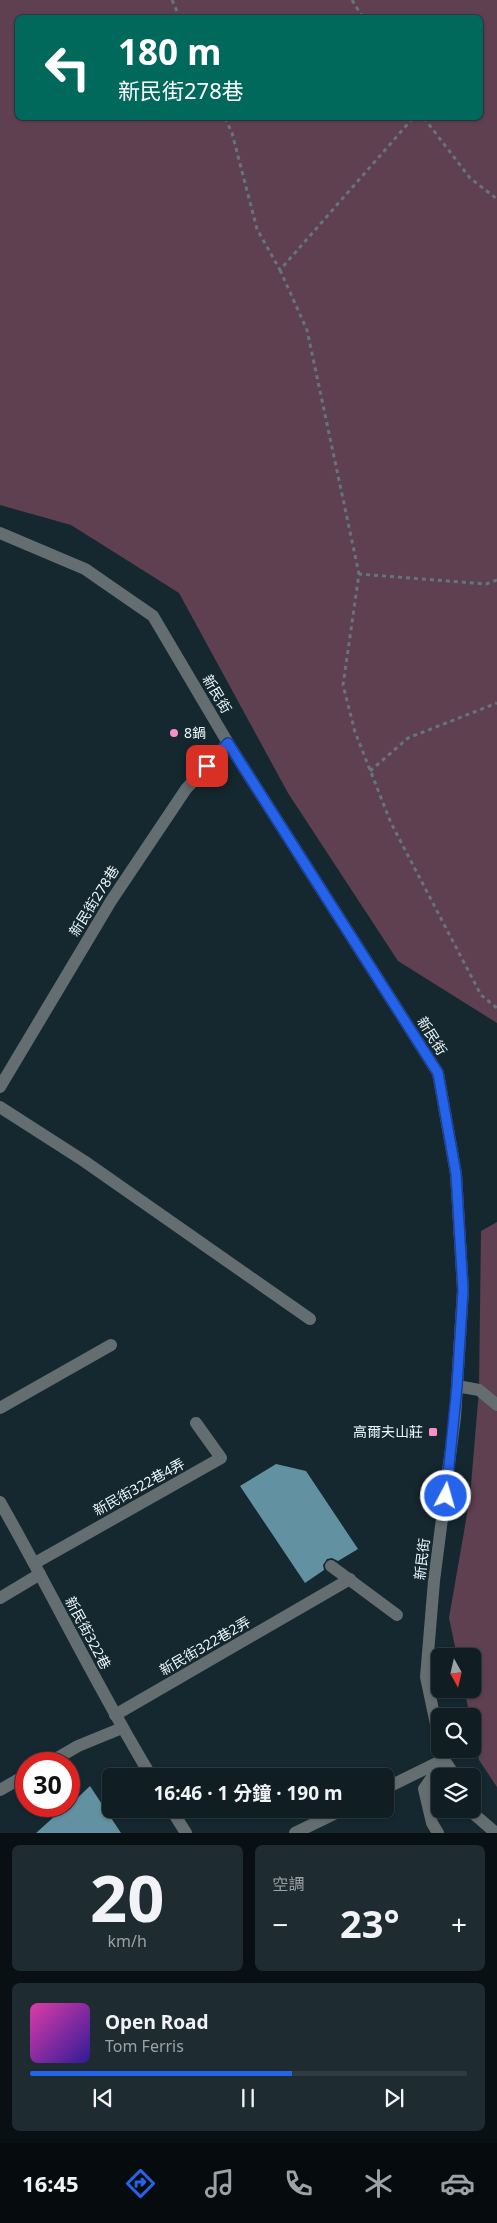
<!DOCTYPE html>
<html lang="zh-TW">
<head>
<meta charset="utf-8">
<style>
	body { margin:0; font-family:"Noto Sans","Noto Sans TC",sans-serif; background:#1e2b30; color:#f1f3f6; height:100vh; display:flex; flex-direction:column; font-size:19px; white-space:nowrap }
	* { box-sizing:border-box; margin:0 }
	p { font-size:16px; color:#9ca2a6 }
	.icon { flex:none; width:28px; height:28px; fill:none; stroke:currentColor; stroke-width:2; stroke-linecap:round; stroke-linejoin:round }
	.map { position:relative; height:1833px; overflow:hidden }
	.details { display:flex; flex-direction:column; gap:12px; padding:12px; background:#091013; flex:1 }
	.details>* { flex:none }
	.top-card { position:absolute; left:15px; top:15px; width:468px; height:105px; border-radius:8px; box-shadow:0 1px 4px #0004,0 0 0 1px #303c41; background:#00695c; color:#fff; overflow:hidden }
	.needle { width:32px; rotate:172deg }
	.tools { position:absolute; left:431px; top:1648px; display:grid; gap:10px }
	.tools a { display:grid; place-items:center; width:50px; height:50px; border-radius:8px; background:#101e23; box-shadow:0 1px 4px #0004,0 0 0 1px #303c41; font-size:25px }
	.speed { position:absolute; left:15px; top:1752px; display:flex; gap:10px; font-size:25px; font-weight:700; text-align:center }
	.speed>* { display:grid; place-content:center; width:65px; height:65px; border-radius:50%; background:#101e23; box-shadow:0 1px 4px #0004,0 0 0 1px #303c41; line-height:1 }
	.speed .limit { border:8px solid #d22; background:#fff; color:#111 }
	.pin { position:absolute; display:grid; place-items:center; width:42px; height:42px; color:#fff; margin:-21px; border-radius:10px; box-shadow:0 2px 8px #0006 }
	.me { position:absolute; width:55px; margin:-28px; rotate:6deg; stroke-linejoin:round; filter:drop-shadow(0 0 4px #0008) }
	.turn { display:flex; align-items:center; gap:18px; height:105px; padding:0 20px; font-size:22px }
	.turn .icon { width:65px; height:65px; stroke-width:2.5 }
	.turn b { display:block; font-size:35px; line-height:42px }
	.big { font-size:38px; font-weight:700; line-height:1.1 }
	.details .card { flex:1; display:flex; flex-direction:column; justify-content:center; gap:8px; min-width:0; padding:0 18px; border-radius:8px; background:#1e2b30 }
	.details .dial { align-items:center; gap:0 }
	.dial b { font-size:65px; line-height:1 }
	.song { display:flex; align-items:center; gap:15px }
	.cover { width:60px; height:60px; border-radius:8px; background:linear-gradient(135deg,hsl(320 70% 55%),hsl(250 70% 35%)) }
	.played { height:5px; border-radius:2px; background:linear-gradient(90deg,#2563eb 60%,#303c41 60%) }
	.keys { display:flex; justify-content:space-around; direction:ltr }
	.heat { display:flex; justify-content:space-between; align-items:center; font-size:28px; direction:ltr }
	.details .tiles { flex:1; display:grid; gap:12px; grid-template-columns:1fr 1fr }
	.card:last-child { grid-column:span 2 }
	.trip { position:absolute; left:102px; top:1768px; width:292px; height:50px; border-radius:8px; background:#101e23; box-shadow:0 1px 4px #0004,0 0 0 1px #303c41; font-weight:700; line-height:50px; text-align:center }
	.tab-bar { display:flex; height:80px; justify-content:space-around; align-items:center; background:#060c0e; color:#9ca2a6 }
	.tab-bar .icon { width:35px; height:35px }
	.tab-bar .active { color:#2563eb }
	.tab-bar b { font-size:22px; color:#f1f3f6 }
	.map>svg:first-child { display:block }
	.green { fill:#5f4050; fill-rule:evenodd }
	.building { fill:#6291a2 }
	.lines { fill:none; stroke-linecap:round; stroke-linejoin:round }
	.path { stroke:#64757b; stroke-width:3; stroke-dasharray:4 4; stroke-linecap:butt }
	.minor { stroke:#646e71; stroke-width:12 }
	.route-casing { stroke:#184099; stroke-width:12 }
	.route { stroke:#2563eb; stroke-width:9 }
	.poi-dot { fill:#f98fca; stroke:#15282f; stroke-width:2 }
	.labels { text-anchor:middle; stroke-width:5; stroke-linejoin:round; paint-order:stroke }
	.street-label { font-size:14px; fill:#eaf6fa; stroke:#15282f }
	.poi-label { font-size:14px; fill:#eaf6fa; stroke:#15282f; text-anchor:start }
</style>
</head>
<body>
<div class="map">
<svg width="497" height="1833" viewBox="0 0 497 1833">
	<rect width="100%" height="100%" fill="#15282f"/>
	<g class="green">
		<path d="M0 0H497V1023L398 961 288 793 179 593 71 525 0 505ZM18 18H480V118H18Z"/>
		<polygon points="497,1222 497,1787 479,1760 473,1730 472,1716 470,1716 464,1689 472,1689 472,1656 457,1656 449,1618 470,1497 479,1390 481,1231"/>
	</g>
	<g class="building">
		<polygon points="276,1464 306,1471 358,1549 338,1561 332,1558 327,1559 323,1565 324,1570 305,1583 240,1486"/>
		<polygon points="90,1786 121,1833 36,1833 66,1806 69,1806"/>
	</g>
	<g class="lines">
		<g class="path">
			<polyline points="172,0 180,18"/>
			<polyline points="352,0 363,18"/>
			<polyline points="225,118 232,133 257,229 280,270 413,118"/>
			<polyline points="424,118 470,178 497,199"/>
			<polyline points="280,270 307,330 359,574"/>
			<polyline points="497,580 486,584 359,574 343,685 355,732 391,823 481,995 497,1008"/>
			<polyline points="370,771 408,738 497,703"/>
		</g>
		<g class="minor">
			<polyline points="0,533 85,569 153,616 228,743 438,1073 456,1174 463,1290 455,1417 434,1581 426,1677 440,1743"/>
			<polyline points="0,1087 111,901 186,789 228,743"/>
			<polyline points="0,1107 84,1161 310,1319"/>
			<polyline points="457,1386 479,1390 497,1405"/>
			<polyline points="0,1408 111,1345"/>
			<path d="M0 1502C52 1593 97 1687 151 1776"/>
			<polyline points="35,1563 221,1458 196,1423"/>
			<polyline points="331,1566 397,1615"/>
			<polyline points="0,1598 40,1574"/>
			<polyline points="115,1715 350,1579"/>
			<polyline points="442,1754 444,1760 455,1776"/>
			<polyline points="47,1764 78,1746 122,1728"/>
			<polyline points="386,1788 441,1761"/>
			<polyline points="0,1790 26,1775"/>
			<polyline points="171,1809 186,1833"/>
			<polyline points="471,1809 475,1815 496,1833"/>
			<polyline points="295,1833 344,1809"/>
			<polyline points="438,1833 432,1823 424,1789 444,1760"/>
		</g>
	</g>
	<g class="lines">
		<g class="route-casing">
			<polyline id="route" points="207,766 228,743 438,1073 456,1174 463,1290 457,1386 446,1496"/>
		</g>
		<use href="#route" class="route"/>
	</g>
	<g class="poi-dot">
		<circle cx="174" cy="733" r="5"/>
		<rect x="428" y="1427" width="10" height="10" rx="2.5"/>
	</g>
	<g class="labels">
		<g class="street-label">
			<text transform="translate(217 694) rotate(59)" y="5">新民街</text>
			<text transform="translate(94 901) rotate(-58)" y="5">新民街278巷</text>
			<text transform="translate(432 1036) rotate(58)" y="5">新民街</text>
			<text transform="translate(139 1487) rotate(-29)" y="5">新民街322巷4弄</text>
			<text transform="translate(422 1559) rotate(-83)" y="5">新民街</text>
			<text transform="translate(88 1633) rotate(62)" y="5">新民街322巷</text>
			<text transform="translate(205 1646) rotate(-30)" y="5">新民街322巷2弄</text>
		</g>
		<g class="poi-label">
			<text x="184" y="738">8鍋</text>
			<text x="423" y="1437" text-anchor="end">高爾夫山莊</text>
		</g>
	</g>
</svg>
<div class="tools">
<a><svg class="needle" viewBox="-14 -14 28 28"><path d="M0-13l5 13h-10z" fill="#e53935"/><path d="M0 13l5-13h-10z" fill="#9ca2a6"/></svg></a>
<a><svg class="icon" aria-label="search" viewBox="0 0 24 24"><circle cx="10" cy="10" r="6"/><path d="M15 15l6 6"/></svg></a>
<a><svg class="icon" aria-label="layers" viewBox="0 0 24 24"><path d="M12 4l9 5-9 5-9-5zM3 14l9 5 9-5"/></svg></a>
</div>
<div class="speed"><div class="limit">30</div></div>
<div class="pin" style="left:207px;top:766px;background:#d93025"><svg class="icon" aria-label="arrive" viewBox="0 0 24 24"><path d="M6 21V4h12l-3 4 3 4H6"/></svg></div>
<svg class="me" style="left:446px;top:1496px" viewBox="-20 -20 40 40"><circle r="17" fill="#2563eb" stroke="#fff" stroke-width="3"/><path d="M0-11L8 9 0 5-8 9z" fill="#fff"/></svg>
<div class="trip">16:46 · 1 分鐘 · 190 m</div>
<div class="top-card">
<div class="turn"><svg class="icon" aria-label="left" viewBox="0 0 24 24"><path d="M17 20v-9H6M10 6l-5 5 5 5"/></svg><div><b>180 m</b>新民街278巷</div></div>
</div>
</div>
<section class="details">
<div class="tiles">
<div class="card dial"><b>20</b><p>km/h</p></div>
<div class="card"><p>空調</p>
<div class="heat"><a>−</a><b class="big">23°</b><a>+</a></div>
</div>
<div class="card">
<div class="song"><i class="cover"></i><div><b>Open Road</b><p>Tom Ferris</p></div></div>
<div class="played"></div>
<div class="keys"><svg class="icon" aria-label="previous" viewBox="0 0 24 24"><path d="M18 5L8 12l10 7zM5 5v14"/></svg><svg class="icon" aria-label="pause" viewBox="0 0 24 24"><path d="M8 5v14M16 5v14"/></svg><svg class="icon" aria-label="next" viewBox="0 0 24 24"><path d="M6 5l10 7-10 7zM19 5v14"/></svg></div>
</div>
</div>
</section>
<nav class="tab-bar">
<b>16:45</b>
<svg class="icon active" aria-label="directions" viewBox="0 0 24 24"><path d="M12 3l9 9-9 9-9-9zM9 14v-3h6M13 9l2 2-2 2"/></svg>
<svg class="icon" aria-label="music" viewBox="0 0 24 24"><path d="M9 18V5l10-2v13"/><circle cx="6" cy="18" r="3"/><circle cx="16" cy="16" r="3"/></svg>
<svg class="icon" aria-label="phone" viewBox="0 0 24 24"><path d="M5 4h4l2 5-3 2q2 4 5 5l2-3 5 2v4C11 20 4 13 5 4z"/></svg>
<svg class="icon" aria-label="climate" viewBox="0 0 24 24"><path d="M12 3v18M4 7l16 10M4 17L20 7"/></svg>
<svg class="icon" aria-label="car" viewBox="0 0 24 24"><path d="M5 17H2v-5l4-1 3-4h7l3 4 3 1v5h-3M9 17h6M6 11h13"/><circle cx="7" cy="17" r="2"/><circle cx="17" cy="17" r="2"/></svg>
</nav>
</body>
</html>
